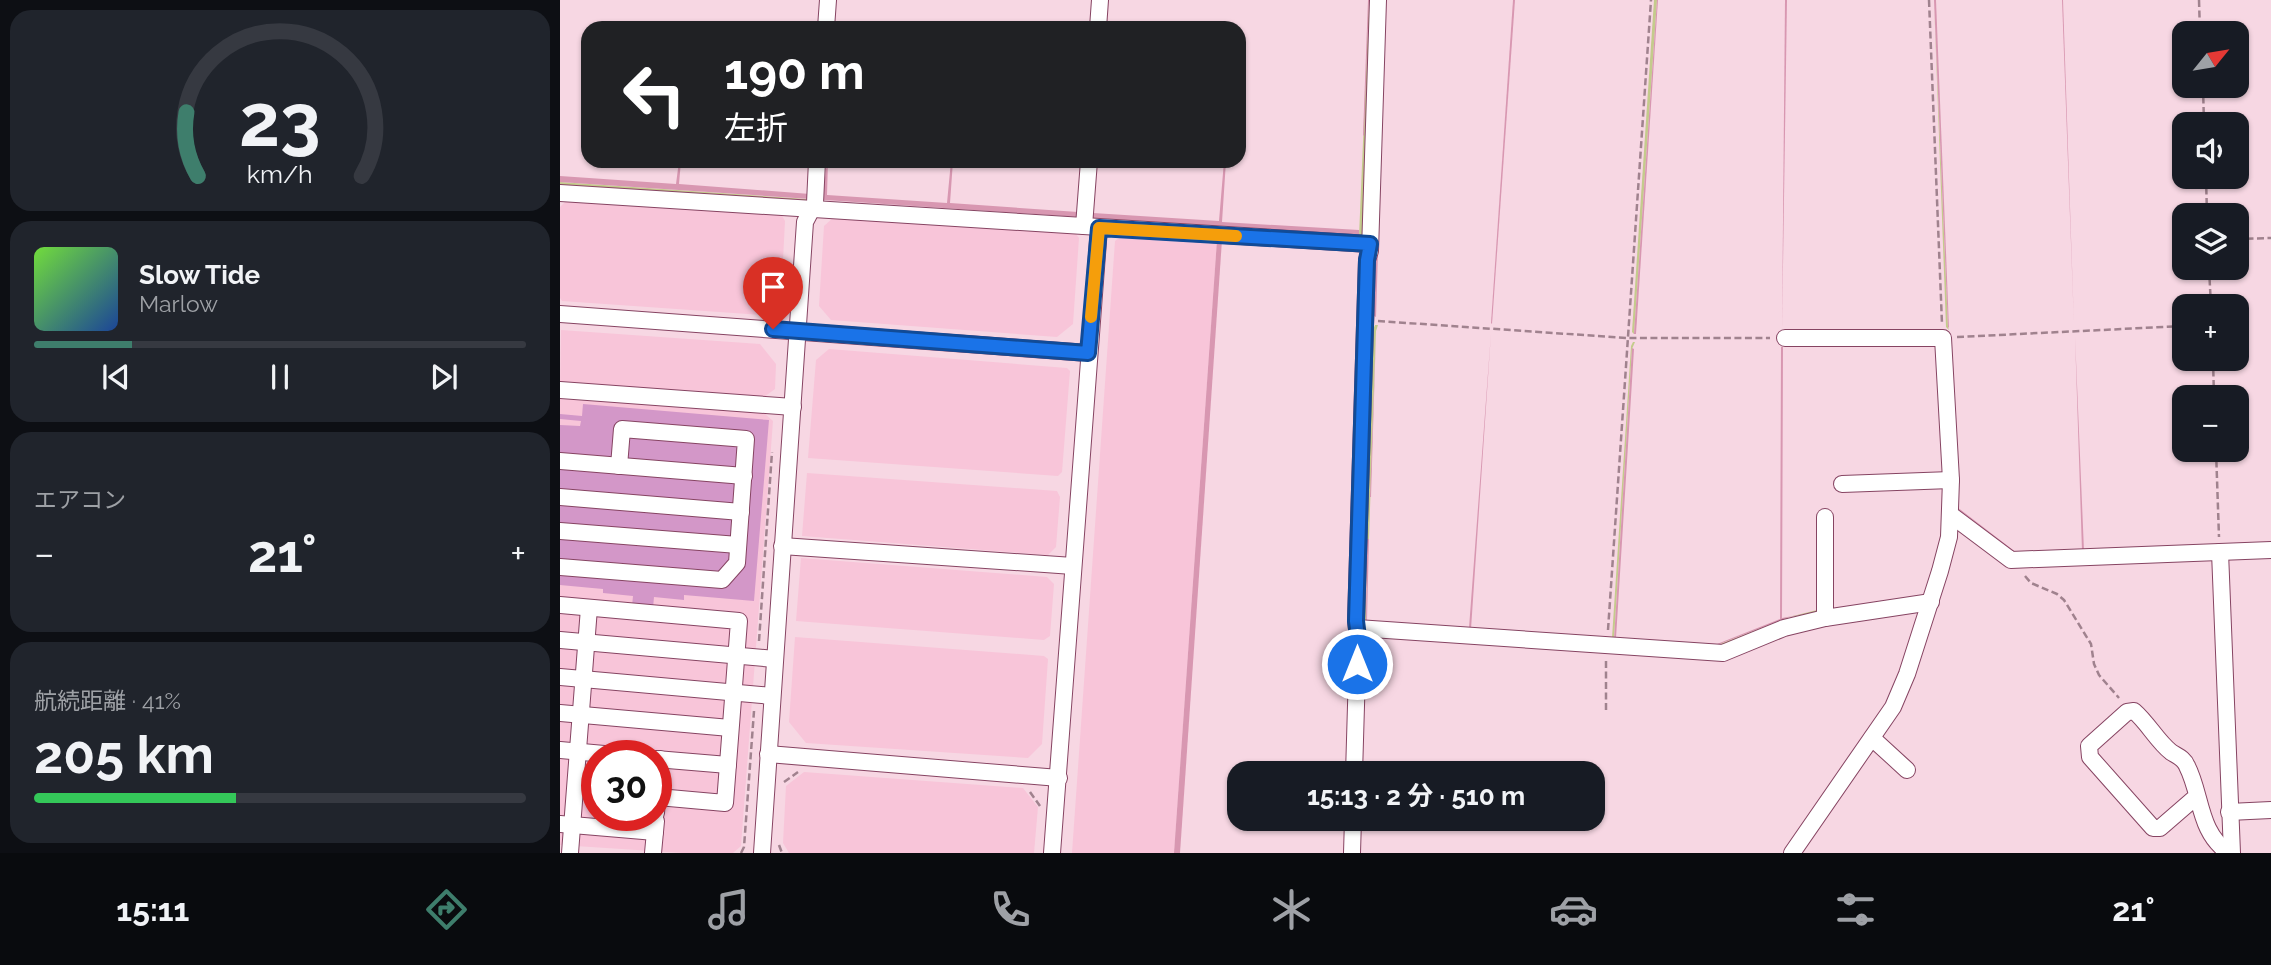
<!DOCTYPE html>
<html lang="ja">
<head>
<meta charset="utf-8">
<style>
	body { margin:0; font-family:Raleway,"Noto Sans JP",sans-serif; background:#20242c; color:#f1f3f6; height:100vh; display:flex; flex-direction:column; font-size:26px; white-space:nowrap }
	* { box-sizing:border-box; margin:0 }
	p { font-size:23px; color:#9ea1a6 }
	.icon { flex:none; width:38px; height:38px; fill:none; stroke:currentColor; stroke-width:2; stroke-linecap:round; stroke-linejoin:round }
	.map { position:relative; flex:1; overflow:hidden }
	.side { display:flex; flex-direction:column; gap:10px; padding:10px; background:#0d0f14; width:560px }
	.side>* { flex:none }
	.top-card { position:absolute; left:21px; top:21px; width:665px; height:147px; border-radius:21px; box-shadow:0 2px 5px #0004; background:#202124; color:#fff; overflow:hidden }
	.needle { width:46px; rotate:60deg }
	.tools { position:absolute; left:1612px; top:21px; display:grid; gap:14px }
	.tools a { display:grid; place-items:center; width:77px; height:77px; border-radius:14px; background:#171b24; box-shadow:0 2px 5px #0004; font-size:35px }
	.speed { position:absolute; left:21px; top:740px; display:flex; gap:14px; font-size:35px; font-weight:700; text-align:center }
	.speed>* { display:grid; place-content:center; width:91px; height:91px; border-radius:50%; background:#171b24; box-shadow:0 2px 5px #0004; line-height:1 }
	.speed .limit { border:10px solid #d22; background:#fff; color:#111 }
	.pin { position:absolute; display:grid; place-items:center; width:60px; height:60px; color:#fff; margin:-72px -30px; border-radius:50% 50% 50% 0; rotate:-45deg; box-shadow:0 0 7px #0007 }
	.pin .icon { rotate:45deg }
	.me { position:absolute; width:77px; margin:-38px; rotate:0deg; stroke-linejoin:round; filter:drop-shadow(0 0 5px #0008) }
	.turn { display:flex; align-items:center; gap:24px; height:147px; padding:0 28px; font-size:32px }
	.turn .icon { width:91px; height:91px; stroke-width:2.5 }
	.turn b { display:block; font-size:49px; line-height:60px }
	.big { font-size:52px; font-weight:700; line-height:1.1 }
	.side .card { flex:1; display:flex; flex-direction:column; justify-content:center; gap:10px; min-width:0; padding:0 24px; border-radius:21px; background:#20242c }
	.side .dial { align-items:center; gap:0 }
	.dial svg { height:182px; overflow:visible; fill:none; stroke:#363941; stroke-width:7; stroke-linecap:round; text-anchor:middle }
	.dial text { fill:#f1f3f6; stroke:none }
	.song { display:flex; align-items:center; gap:21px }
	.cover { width:84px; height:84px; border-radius:10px; background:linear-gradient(135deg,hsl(100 70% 55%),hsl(220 70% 35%)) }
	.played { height:7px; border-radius:4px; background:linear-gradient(90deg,#3e7e6c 20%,#363941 20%) }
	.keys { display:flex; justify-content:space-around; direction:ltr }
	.heat { display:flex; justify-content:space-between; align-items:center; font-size:38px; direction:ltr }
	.charge { height:10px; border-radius:5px; background:linear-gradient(90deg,#34c759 41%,#363941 0) }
	.trip { position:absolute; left:667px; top:761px; width:378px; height:70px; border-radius:21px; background:#171b24; box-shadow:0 2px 5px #0004; font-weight:700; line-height:70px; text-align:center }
	.dock { display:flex; height:112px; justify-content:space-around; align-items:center; background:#090b0e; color:#9ea1a6 }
	.dock .icon { width:49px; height:49px }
	.dock .selected { color:#3e7e6c }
	.dock b { font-size:32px; color:#f1f3f6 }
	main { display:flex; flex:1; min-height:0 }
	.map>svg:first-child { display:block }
	.built { fill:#f8c5d9; fill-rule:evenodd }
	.green { fill:#c4cb8c }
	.water { fill:#d897b1 }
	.building { fill:#d397c8 }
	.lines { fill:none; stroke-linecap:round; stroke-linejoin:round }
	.minor-casing { stroke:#864462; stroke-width:18 }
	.path { stroke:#a0828e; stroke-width:2.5; stroke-dasharray:7 3.5; stroke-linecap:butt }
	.minor { stroke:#fff; stroke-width:16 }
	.route-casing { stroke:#114b97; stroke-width:18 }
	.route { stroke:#1a73e8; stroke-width:12 }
	.slow { stroke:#f59e0b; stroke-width:12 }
</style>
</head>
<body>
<main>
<section class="side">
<div class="card dial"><svg viewBox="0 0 100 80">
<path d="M14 69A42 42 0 1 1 86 69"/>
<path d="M14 69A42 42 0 0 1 9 41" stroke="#3e7e6c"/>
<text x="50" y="56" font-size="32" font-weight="700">23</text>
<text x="50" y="72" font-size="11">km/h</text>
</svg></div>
<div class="card">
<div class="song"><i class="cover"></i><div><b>Slow Tide</b><p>Marlow</p></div></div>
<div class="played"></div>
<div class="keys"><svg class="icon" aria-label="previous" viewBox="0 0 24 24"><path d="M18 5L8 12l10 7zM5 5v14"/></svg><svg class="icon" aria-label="pause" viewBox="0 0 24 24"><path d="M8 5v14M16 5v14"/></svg><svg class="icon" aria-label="next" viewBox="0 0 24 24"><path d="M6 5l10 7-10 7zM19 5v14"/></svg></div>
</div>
<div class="card"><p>エアコン</p>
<div class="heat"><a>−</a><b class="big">21°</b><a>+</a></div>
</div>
<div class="card"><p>航続距離 · 41%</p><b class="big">205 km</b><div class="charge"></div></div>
</section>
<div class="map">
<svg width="1711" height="853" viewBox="0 0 1711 853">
	<rect width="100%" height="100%" fill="#f7d7e3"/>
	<g class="built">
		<polygon points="6,201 221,214 225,221 221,299 202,315 2,301 0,298 0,207"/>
		<polygon points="274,217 516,234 519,238 513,324 497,337 271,320 259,306 264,226"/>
		<polygon points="562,236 657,240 614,853 512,853 555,241"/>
		<polygon points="1,330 200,344 216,364 215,389 204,397 0,384"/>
		<polygon points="269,349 507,368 510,371 502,472 498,476 248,458 256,360"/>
		<path d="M0 399 203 412 213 421 181 846 173 853H123L0 845ZM37 756H96V816H37Z"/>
		<polygon points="247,473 497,491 500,497 496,547 488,555 242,536"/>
		<polygon points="241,558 487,577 494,584 490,636 484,640 236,621"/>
		<polygon points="235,637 484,656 488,659 482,744 468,758 246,743 229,722"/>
		<polygon points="244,772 463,788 478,807 474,853 229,853 223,843 226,786"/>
	</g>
	<g class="green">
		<polygon points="809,0 812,0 805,237 533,221 530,218 799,236"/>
		<polygon points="1094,0 1097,0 1074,334 1072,332"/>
		<polygon points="1374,0 1388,327 1389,330 1386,327"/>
		<polygon points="0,182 246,199 246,203 0,186"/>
		<polygon points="815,325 818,325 816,331 809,539 807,539 806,623 804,621 813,330"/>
		<polygon points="1073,342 1075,342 1072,349 1054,639 1152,647 1229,617 1261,609 1260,612 1229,617 1218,624 1157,647 1152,647 1054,641 1052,638 1071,346"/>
	</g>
	<g class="water">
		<polygon points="808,0 809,0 804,136 803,135"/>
		<polygon points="825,0 826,0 816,317 814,316"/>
		<polygon points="953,0 955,0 932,324 931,323"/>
		<polygon points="1097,0 1098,0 1076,334 1074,334"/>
		<polygon points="1225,0 1227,0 1222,332"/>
		<polygon points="1374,0 1376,0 1389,328 1388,327"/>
		<polygon points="1502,0 1503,0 1514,325"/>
		<polygon points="119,161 121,161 119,184 263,195 267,161 268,161 267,195 387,203 391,161 393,161 390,203 518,212 536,161 533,213 659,221 664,161 666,161 662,222 799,230 799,236 0,182 0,176 116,184"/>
		<polygon points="657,240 662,240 620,853 614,853"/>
		<polygon points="816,331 811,497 810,497"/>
		<polygon points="931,333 911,629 806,623 807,539 809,539 807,621 909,628"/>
		<polygon points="1515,336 1524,551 1457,554 1396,509 1397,507 1457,553 1522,551"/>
		<polygon points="1221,347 1223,347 1222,618 1259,611 1229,617 1152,647 1054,640 1072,348 1074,349 1056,638 1152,646 1220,619"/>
	</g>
	<polygon class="building" points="23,404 209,420 194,601 124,595 124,600 94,597 93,608 72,606 73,596 43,593 43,589 0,585 0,425 20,426 21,421 0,419 0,414 22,416"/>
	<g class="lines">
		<g class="minor-casing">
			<g id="minor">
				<polyline points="266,28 268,0"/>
				<polyline points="538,28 540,0"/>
				<polyline points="0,193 809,244"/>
				<polyline points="524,226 529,161"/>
				<polyline points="0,314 528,353"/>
				<polyline points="1225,338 1383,338 1391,480 1389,537 1380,571 1347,674 1333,707 1232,853"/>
				<polyline points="0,390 233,407"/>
				<polyline points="0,461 184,476"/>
				<polyline points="1282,484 1391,480"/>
				<polyline points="0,497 181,512"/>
				<polyline points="1391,515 1451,560 1711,550"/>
				<polyline points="0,531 178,545"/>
				<polyline points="222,546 513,566"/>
				<polyline points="1660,552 1672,853"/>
				<polyline points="0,567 162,580 177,563 186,439 62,429 59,466"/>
				<polyline points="0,605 179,621 165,803 98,797"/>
				<polyline points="1265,618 1265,517"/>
				<polyline points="797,628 1163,653 1224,628 1265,618 1371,602"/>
				<polyline points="0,640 215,659"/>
				<polyline points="0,677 212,696"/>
				<polyline points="0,713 170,728"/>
				<polyline points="1312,738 1347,770"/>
				<polyline points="0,750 66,756"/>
				<polyline points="208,754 499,778"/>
				<polyline points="96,759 168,765"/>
				<polyline points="794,774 798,637 796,621 807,260 810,251 818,0"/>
				<path d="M1637 796 1600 828H1593L1530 757 1529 746 1567 712 1574 711C1588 723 1597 741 1611 752 1617 756 1624 758 1627 766 1642 795 1638 832 1669 853"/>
				<polyline points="1669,812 1711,810"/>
				<polyline points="96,813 100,759"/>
				<polyline points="0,824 95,832"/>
				<polyline points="10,853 29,608"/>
				<polyline points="93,853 96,821"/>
				<polyline points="202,853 245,222 255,203 257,161"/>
				<polyline points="492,853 539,228"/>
				<polyline points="792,853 793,819"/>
			</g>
		</g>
		<g class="path">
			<polyline points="1369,0 1382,324"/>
			<polyline points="1639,0 1640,33"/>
			<polyline points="1643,86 1644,124"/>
			<polyline points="1646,177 1647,215"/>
			<polyline points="1676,239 1711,238"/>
			<polyline points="1649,268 1651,306"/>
			<polyline points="818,321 1067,338 1210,338"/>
			<polyline points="1397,337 1624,326"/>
			<polyline points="1653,359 1654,397"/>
			<polyline points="1656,450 1659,537"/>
			<polyline points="1465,576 1471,583 1497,594 1504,600 1531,644 1534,664 1539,675 1559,698"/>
			<polyline points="1048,630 1091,0"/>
			<polyline points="199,641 212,452"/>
			<polyline points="1046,710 1046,661"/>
			<polyline points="224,782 238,772"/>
			<polyline points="470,792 480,806"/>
			<polyline points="219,845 222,853"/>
			<polyline points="181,853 184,847 194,711"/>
		</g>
		<use href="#minor" class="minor"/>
	</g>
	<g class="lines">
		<g class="route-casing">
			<polyline id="route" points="213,329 528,353 539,228 810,244 807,260 796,621 798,637 797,664"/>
		</g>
		<use href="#route" class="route"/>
		<polyline class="slow" points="531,317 539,228 676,236"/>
	</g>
</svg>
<div class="tools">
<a><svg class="needle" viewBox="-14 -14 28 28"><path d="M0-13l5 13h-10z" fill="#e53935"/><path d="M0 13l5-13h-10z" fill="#9ea1a6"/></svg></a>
<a><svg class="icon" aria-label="sound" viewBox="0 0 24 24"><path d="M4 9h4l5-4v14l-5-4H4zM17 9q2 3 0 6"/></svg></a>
<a><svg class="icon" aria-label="layers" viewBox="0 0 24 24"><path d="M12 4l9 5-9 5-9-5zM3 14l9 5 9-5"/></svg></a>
<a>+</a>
<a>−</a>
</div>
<div class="speed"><div class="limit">30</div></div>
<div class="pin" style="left:213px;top:329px;background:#d93025"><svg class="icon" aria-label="arrive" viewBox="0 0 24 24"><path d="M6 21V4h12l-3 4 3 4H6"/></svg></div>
<svg class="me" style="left:797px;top:664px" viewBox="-20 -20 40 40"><circle r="17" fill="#1a73e8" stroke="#fff" stroke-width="3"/><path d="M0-11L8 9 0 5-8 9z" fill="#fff"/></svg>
<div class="trip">15:13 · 2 分 · 510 m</div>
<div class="top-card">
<div class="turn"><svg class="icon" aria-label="left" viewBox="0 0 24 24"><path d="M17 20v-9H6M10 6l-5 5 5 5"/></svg><div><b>190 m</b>左折</div></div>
</div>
</div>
</main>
<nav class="dock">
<b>15:11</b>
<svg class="icon selected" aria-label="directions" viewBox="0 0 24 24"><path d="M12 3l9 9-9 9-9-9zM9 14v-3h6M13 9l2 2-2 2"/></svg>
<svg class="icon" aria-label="music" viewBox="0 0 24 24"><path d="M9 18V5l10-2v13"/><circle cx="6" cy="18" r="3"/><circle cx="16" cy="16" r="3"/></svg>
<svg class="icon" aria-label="phone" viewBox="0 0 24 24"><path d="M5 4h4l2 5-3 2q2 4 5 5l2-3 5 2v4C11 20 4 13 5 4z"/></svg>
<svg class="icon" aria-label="climate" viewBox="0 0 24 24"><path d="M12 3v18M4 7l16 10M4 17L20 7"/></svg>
<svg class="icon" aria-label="car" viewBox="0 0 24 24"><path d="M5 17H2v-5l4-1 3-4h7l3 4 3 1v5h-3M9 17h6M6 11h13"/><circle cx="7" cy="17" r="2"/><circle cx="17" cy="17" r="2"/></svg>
<svg class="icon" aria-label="filters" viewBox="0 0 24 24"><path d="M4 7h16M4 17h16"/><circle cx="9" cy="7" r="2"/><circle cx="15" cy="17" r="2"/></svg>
<b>21°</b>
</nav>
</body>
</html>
